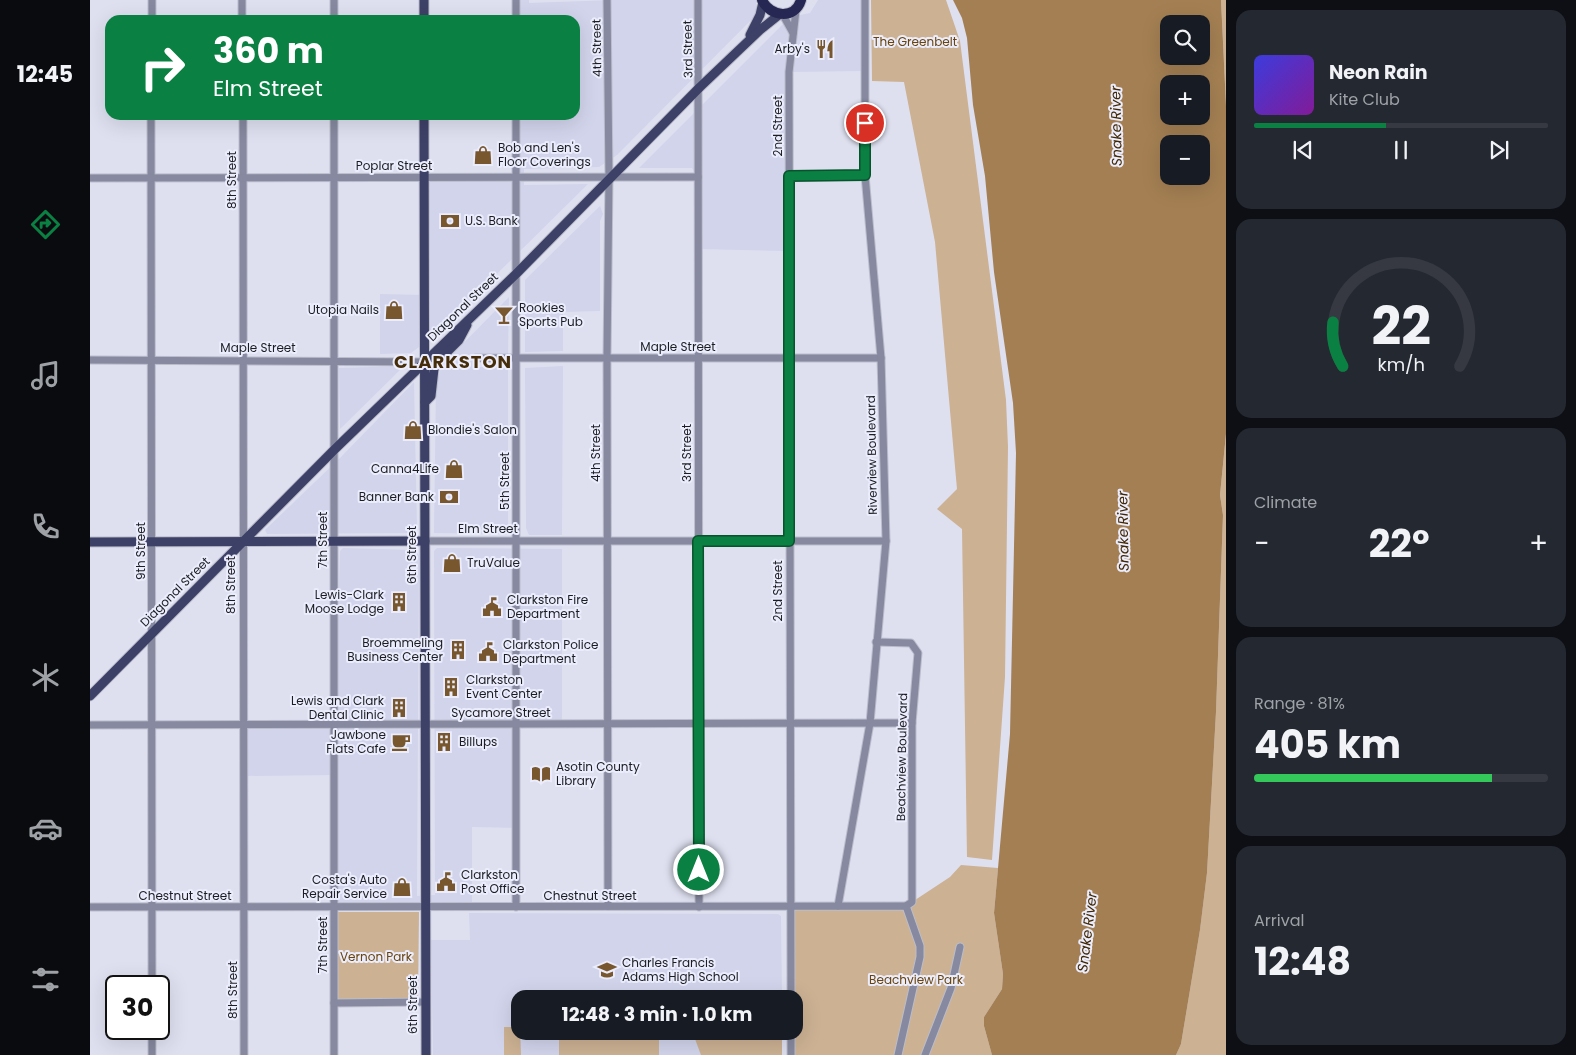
<!DOCTYPE html>
<html lang="en">
<head>
<meta charset="utf-8">
<style>
	body { margin:0; font-family:Poppins,sans-serif; background:#242831; color:#f1f3f6; height:100vh; display:flex; flex-direction:column; font-size:19px; white-space:nowrap }
	* { box-sizing:border-box; margin:0 }
	p { font-size:16px; color:#9ea1a6 }
	.icon { flex:none; width:28px; height:28px; fill:none; stroke:currentColor; stroke-width:2; stroke-linecap:round; stroke-linejoin:round }
	.map { position:relative; flex:1; overflow:hidden }
	.sheet { display:flex; flex-direction:column; gap:10px; padding:10px; background:#0d0f14; width:350px }
	.sheet>* { flex:none }
	.banner { position:absolute; left:15px; top:15px; width:475px; height:105px; border-radius:15px; box-shadow:0 5px 20px #0002; background:#0b8043; color:#fff; overflow:hidden }
	.tools { position:absolute; left:1070px; top:15px; display:grid; gap:10px }
	.tools a { display:grid; place-items:center; width:50px; height:50px; border-radius:10px; background:#171b24; box-shadow:0 5px 20px #0002; font-size:25px }
	.speed { position:absolute; left:15px; top:975px; display:flex; gap:10px; font-size:25px; font-weight:700; text-align:center }
	.speed>* { display:grid; place-content:center; width:65px; height:65px; border-radius:50%; background:#171b24; box-shadow:0 5px 20px #0002; line-height:1 }
	.speed .limit { border:2px solid #111; border-radius:8px; background:#fff; color:#111 }
	.pin { position:absolute; display:grid; place-items:center; width:42px; height:42px; color:#fff; margin:-21px; border:2px solid #fff; border-radius:50%; box-shadow:0 1px 5px #0007 }
	.me { position:absolute; width:55px; margin:-28px; rotate:0deg; stroke-linejoin:round; filter:drop-shadow(0 0 4px #0008) }
	.turn { display:flex; align-items:center; gap:18px; height:105px; padding:0 25px; font-size:22px }
	.turn .icon { width:65px; height:65px; stroke-width:2.5 }
	.turn b { display:block; font-size:35px; line-height:42px }
	.big { font-size:38px; font-weight:700; line-height:1.1 }
	.sheet .tile { flex:1; display:flex; flex-direction:column; justify-content:center; gap:8px; min-width:0; padding:0 18px; border-radius:15px; background:#242831 }
	.sheet .dial { align-items:center; gap:0 }
	.dial svg { height:130px; overflow:visible; fill:none; stroke:#363941; stroke-width:7; stroke-linecap:round; text-anchor:middle }
	.dial text { fill:#f1f3f6; stroke:none }
	.song { display:flex; align-items:center; gap:15px }
	.cover { width:60px; height:60px; border-radius:8px; background:linear-gradient(135deg,hsl(240 70% 55%),hsl(290 70% 35%)) }
	.played { height:5px; border-radius:2px; background:linear-gradient(90deg,#0b8043 45%,#363941 45%) }
	.keys { display:flex; justify-content:space-around; direction:ltr }
	.heat { display:flex; justify-content:space-between; align-items:center; font-size:28px; direction:ltr }
	.charge { height:8px; border-radius:4px; background:linear-gradient(90deg,#34c759 81%,#363941 0) }
	.trip { position:absolute; left:421px; top:990px; width:292px; height:50px; border-radius:15px; background:#171b24; box-shadow:0 5px 20px #0002; font-weight:700; line-height:50px; text-align:center }
	main { display:flex; flex:1; min-height:0 }
	.tabs { display:flex; flex-direction:column; width:90px; justify-content:space-around; align-items:center; background:#090b0e; color:#9ea1a6 }
	.tabs .icon { width:35px; height:35px }
	.tabs .active { color:#0b8043 }
	.tabs b { font-size:22px; color:#f1f3f6 }
	.map>svg:first-child { display:block }
	.built { fill:#d1d4eb }
	.green { fill:#ccb193 }
	.water { fill:#a47f53; fill-rule:evenodd }
	.lines { fill:none; stroke-linecap:round; stroke-linejoin:round }
	.minor-casing { stroke:#bbbdcb; stroke-width:9 }
	.major-casing { stroke:#bbbdcb; stroke-width:11 }
	.highway-casing { stroke:#bbbdcb; stroke-width:12 }
	.minor { stroke:#86899f; stroke-width:7 }
	.major { stroke:#3e4167; stroke-width:9 }
	.highway { stroke:#262752; stroke-width:10 }
	.route-casing { stroke:#07532c; stroke-width:12 }
	.route { stroke:#0b8043; stroke-width:9 }
	.labels { text-anchor:middle; stroke-width:4; stroke-linejoin:round; paint-order:stroke }
	.park-label { font-size:12px; fill:#69430a; stroke:#ebedfd }
	.street-label { font-size:12px; fill:#1c1d22; stroke:#ebedfd }
	.poi-label { font-size:12px; fill:#1c1d22; stroke:#ebedfd; text-anchor:start }
	.water-label { font-size:14px; font-style:italic; fill:#422802; stroke:#ebedfd }
	.district-label { font-size:18px; font-weight:bold; letter-spacing:1px; fill:#462d0a; stroke:#ebedfd }
</style>
</head>
<body>
<main>
<nav class="tabs">
<b>12:45</b>
<svg class="icon active" aria-label="directions" viewBox="0 0 24 24"><path d="M12 3l9 9-9 9-9-9zM9 14v-3h6M13 9l2 2-2 2"/></svg>
<svg class="icon" aria-label="music" viewBox="0 0 24 24"><path d="M9 18V5l10-2v13"/><circle cx="6" cy="18" r="3"/><circle cx="16" cy="16" r="3"/></svg>
<svg class="icon" aria-label="phone" viewBox="0 0 24 24"><path d="M5 4h4l2 5-3 2q2 4 5 5l2-3 5 2v4C11 20 4 13 5 4z"/></svg>
<svg class="icon" aria-label="climate" viewBox="0 0 24 24"><path d="M12 3v18M4 7l16 10M4 17L20 7"/></svg>
<svg class="icon" aria-label="car" viewBox="0 0 24 24"><path d="M5 17H2v-5l4-1 3-4h7l3 4 3 1v5h-3M9 17h6M6 11h13"/><circle cx="7" cy="17" r="2"/><circle cx="17" cy="17" r="2"/></svg>
<svg class="icon" aria-label="filters" viewBox="0 0 24 24"><path d="M4 7h16M4 17h16"/><circle cx="9" cy="7" r="2"/><circle cx="15" cy="17" r="2"/></svg>
</nav>
<div class="map">
<svg width="1136" height="1055" viewBox="0 0 1136 1055">
	<rect width="100%" height="100%" fill="#dee0f0"/>
	<g class="built">
		<polygon points="426,0 439,0 439,3 523,0 666,0 666,15 527,155 509,167 434,169 434,185 498,184 344,336 321,353 290,354 290,294 334,295 334,177 425,176 426,115 485,115 485,20 426,20"/>
		<polygon points="728,0 775,0 774,71 700,72 699,251 608,249 608,177 602,168 549,168 700,17 720,13"/>
		<polygon points="510,206 513,214 510,221 510,311 473,312 473,351 435,352 435,280"/>
		<polygon points="419,297 418,354 383,354 383,367 418,367 418,534 344,533 346,384 352,365"/>
		<polygon points="314,366 250,429 249,368"/>
		<polygon points="473,366 472,535 439,535 436,528 435,368"/>
		<polygon points="324,382 327,529 324,533 177,534 175,530 251,457"/>
		<polygon points="253,548 324,550 329,555 327,896 345,895 344,551 347,548 472,549 472,724 426,724 426,828 382,827 382,907 244,907 245,775 154,776 154,724 245,724 250,551"/>
		<polygon points="379,913 688,914 691,916 692,999 430,999 430,1031 692,1031 692,1055 343,1055 341,940 380,940"/>
	</g>
	<g class="green">
		<polygon points="781,0 856,0 870,41 916,400 918,447 915,677 902,860 877,857 872,529 847,509 867,489 845,242 814,82 782,81"/>
		<polygon points="1131,0 1136,0 1136,105"/>
		<polygon points="1136,434 1136,1055 1086,1055 1091,1044 1110,930 1117,873 1126,712 1133,515 1130,495"/>
		<polygon points="871,865 908,868 904,913 913,974 912,989 894,1017 894,1026 902,1055 701,1055 701,1031 705,1031 705,999 701,999 700,906 816,906 860,877"/>
		<polygon points="244,912 329,912 328,1003 244,1003"/>
		<polygon points="598,991 681,991 689,999 598,999"/>
		<polygon points="446,996 590,997 590,999 446,999"/>
		<polygon points="414,1027 430,1027 431,1055 414,1055"/>
		<rect x="469" y="1031" width="100" height="24"/>
		<polygon points="602,1031 692,1031 692,1055 611,1055"/>
	</g>
	<path class="water" d="M863 0H1131L1136 105V434L1130 495 1133 515 1126 712 1117 873 1110 930 1091 1044 1086 1055H902L894 1026V1017L912 989 913 974 904 913 920 734 926 453 923 403 904 272 895 176 883 105 877 38 872 18ZM1079 24H1111V56H1079ZM1079 84H1111V116H1079ZM1079 144H1111V176H1079Z"/>
	<g class="lines">
		<g class="minor-casing">
			<g id="minor">
				<polyline points="152,0 152,20"/>
				<polyline points="517,0 519,177 517,359 518,906"/>
				<polyline points="608,0 609,907"/>
				<polyline points="693,15 703,33"/>
				<polyline points="62,20 62,0"/>
				<polyline points="244,20 244,0"/>
				<polyline points="426,20 426,0"/>
				<polyline points="61,115 62,986"/>
				<polyline points="153,115 154,1055"/>
				<polyline points="244,115 244,1055"/>
				<polyline points="426,115 426,907"/>
				<polyline points="699,176 775,175"/>
				<polyline points="0,178 608,177"/>
				<polyline points="386,358 791,358"/>
				<polyline points="0,360 335,362"/>
				<polyline points="335,541 796,541"/>
				<polyline points="786,642 821,643 828,653 822,723 822,902 816,906"/>
				<polyline points="0,725 822,723"/>
				<polyline points="748,906 780,723 796,541 791,358 775,175 775,0"/>
				<polyline points="0,907 816,906 830,946 830,957 808,1055"/>
				<polyline points="701,999 699,72 706,10"/>
				<polyline points="244,1003 336,1002"/>
				<polyline points="62,1055 62,1029"/>
				<polyline points="701,1055 701,1031"/>
				<polyline points="835,1055 861,988 870,947"/>
			</g>
		</g>
		<g class="major-casing">
			<g id="major">
				<polyline points="334,0 334,20"/>
				<polyline points="660,35 670,15 673,2"/>
				<polyline points="334,115 336,1055"/>
				<polyline points="335,402 341,396 344,369 349,360 369,340 377,325"/>
				<polyline points="0,542 335,541"/>
				<polyline points="0,696 245,449 426,274 610,87 670,30 690,14"/>
			</g>
		</g>
		<g class="highway-casing">
			<path id="highway" d="M672 0C680 17 705 20 711 0"/>
		</g>
		<use href="#minor" class="minor"/>
		<use href="#major" class="major"/>
		<use href="#highway" class="highway"/>
	</g>
	<g class="lines">
		<g class="route-casing">
			<polyline id="route" points="609,870 608,541 699,541 699,176 775,175 775,123"/>
		</g>
		<use href="#route" class="route"/>
	</g>
	<defs>
		<g id="restaurant-bare" transform="scale(1.5)"><path d="M-5-6h1v4h1v-4h1v4h1v-4h1v5L-1.5 .5V6h-2V.5L-5-1ZM5-6V6H3V1.5H1.5Q1.5-4 5-6Z" fill="#78572e" stroke="#ebedfd" stroke-width="2.5" paint-order="stroke"/></g>
		<g id="shop-bare" transform="scale(1.5)"><path d="M-5-2.5h2.3a2.7 3.5 0 0 1 5.4 0H5L5.5 6h-11ZM-1.5-2.5h3a1.5 2.3 0 0 0-3 0Z" fill="#78572e" stroke="#ebedfd" stroke-width="2.5" paint-order="stroke"/></g>
		<g id="bank-bare" transform="scale(1.5)"><path d="M-6-4H6V4H-6ZM0-2.3a2.3 2.3 0 1 0 0 4.6a2.3 2.3 0 1 0 0-4.6Z" fill="#78572e" stroke="#ebedfd" stroke-width="2.5" paint-order="stroke"/></g>
		<g id="bar-bare" transform="scale(1.5)"><path d="M-6-5H6L.8 .8V4.5H3.5V6h-7V4.5H-.8V.8Z" fill="#78572e" stroke="#ebedfd" stroke-width="2.5" paint-order="stroke"/></g>
		<g id="building-bare" transform="scale(1.5)"><path d="M-4-6H4V6H1V3H-1V6H-4ZM-2.5-4.3h1.7v1.8h-1.7ZM.8-4.3h1.7v1.8H.8ZM-2.5-1h1.7V.8h-1.7ZM.8-1h1.7V.8H.8Z" fill="#78572e" stroke="#ebedfd" stroke-width="2.5" paint-order="stroke"/></g>
		<g id="civic-bare" transform="scale(1.5)"><path d="M-.6-6.5H3V-4.5H.6V-3L4-1V1h2V6H-6V1h2V-1L-.6-3ZM-1.2 2.5V6h2.4V2.5Z" fill="#78572e" stroke="#ebedfd" stroke-width="2.5" paint-order="stroke"/></g>
		<g id="cafe-bare" transform="scale(1.5)"><path d="M-5.5-4.5H6V0H3Q3 3.5 0 3.5H-2.5Q-5.5 3.5-5.5 0ZM3-3.2v2h1.7v-2ZM-6 4.5H4V6H-6Z" fill="#78572e" stroke="#ebedfd" stroke-width="2.5" paint-order="stroke"/></g>
		<g id="library-bare" transform="scale(1.5)"><path d="M-6-4Q-3-5.5-.7-3.5V5Q-3 3-6 4ZM6-4Q3-5.5 .7-3.5V5Q3 3 6 4Z" fill="#78572e" stroke="#ebedfd" stroke-width="2.5" paint-order="stroke"/></g>
		<g id="school-bare" transform="scale(1.5)"><path d="M0-5L7-2L0 1L-7-2ZM-4 1L0 2.5L4 1V4Q0 6-4 4Z" fill="#78572e" stroke="#ebedfd" stroke-width="2.5" paint-order="stroke"/></g>
	</defs>
	<g fill-rule="evenodd">
		<use href="#restaurant-bare" x="735" y="49"/>
		<use href="#shop-bare" x="393" y="155"/>
		<use href="#bank-bare" x="360" y="221"/>
		<use href="#shop-bare" x="304" y="310"/>
		<use href="#bar-bare" x="414" y="315"/>
		<use href="#shop-bare" x="323" y="430"/>
		<use href="#shop-bare" x="364" y="469"/>
		<use href="#bank-bare" x="359" y="497"/>
		<use href="#shop-bare" x="362" y="563"/>
		<use href="#building-bare" x="309" y="602"/>
		<use href="#civic-bare" x="402" y="607"/>
		<use href="#building-bare" x="368" y="650"/>
		<use href="#civic-bare" x="398" y="652"/>
		<use href="#building-bare" x="361" y="687"/>
		<use href="#building-bare" x="309" y="708"/>
		<use href="#cafe-bare" x="311" y="742"/>
		<use href="#building-bare" x="354" y="742"/>
		<use href="#library-bare" x="451" y="774"/>
		<use href="#civic-bare" x="356" y="882"/>
		<use href="#shop-bare" x="312" y="887"/>
		<use href="#school-bare" x="517" y="970"/>
	</g>
	<g class="labels">
		<g class="park-label">
			<text x="825" y="46">The Greenbelt</text>
			<text x="286" y="961">Vernon Park</text>
			<text x="826" y="984">Beachview Park</text>
		</g>
		<g class="street-label">
			<text transform="translate(507 48) rotate(-91)" y="4">4th Street</text>
			<text transform="translate(598 49) rotate(-91)" y="4">3rd Street</text>
			<text transform="translate(688 126) rotate(-90)" y="4">2nd Street</text>
			<text x="304" y="170">Poplar Street</text>
			<text transform="translate(142 180) rotate(-90)" y="4">8th Street</text>
			<text transform="translate(373 307) rotate(-44)" y="4">Diagonal Street</text>
			<text x="588" y="351">Maple Street</text>
			<text x="168" y="352">Maple Street</text>
			<text transform="translate(506 453) rotate(-90)" y="4">4th Street</text>
			<text transform="translate(597 453) rotate(-90)" y="4">3rd Street</text>
			<text transform="translate(782 455) rotate(-91)" y="4">Riverview Boulevard</text>
			<text transform="translate(415 481) rotate(-90)" y="4">5th Street</text>
			<text x="398" y="533">Elm Street</text>
			<text transform="translate(233 540) rotate(-90)" y="4">7th Street</text>
			<text transform="translate(51 551) rotate(-90)" y="4">9th Street</text>
			<text transform="translate(322 555) rotate(-90)" y="4">6th Street</text>
			<text transform="translate(141 585) rotate(-90)" y="4">8th Street</text>
			<text transform="translate(688 591) rotate(-90)" y="4">2nd Street</text>
			<text transform="translate(85 592) rotate(-45)" y="4">Diagonal Street</text>
			<text x="411" y="717">Sycamore Street</text>
			<text transform="translate(812 757) rotate(-89)" y="4">Beachview Boulevard</text>
			<text x="95" y="900">Chestnut Street</text>
			<text x="500" y="900">Chestnut Street</text>
			<text transform="translate(233 945) rotate(-90)" y="4">7th Street</text>
			<text transform="translate(143 990) rotate(-90)" y="4">8th Street</text>
			<text transform="translate(323 1005) rotate(-90)" y="4">6th Street</text>
		</g>
		<g class="poi-label">
			<text x="720" y="53" text-anchor="end">Arby's</text>
			<text x="408" y="152">Bob and Len's<tspan x="408" dy="14">Floor Coverings</tspan></text>
			<text x="375" y="225">U.S. Bank</text>
			<text x="429" y="312">Rookies<tspan x="429" dy="14">Sports Pub</tspan></text>
			<text x="289" y="314" text-anchor="end">Utopia Nails</text>
			<text x="338" y="434">Blondie's Salon</text>
			<text x="349" y="473" text-anchor="end">Canna4Life</text>
			<text x="344" y="501" text-anchor="end">Banner Bank</text>
			<text x="377" y="567">TruValue</text>
			<text x="294" y="599" text-anchor="end">Lewis-Clark<tspan x="294" dy="14">Moose Lodge</tspan></text>
			<text x="417" y="604">Clarkston Fire<tspan x="417" dy="14">Department</tspan></text>
			<text x="353" y="647" text-anchor="end">Broemmeling<tspan x="353" dy="14">Business Center</tspan></text>
			<text x="413" y="649">Clarkston Police<tspan x="413" dy="14">Department</tspan></text>
			<text x="376" y="684">Clarkston<tspan x="376" dy="14">Event Center</tspan></text>
			<text x="294" y="705" text-anchor="end">Lewis and Clark<tspan x="294" dy="14">Dental Clinic</tspan></text>
			<text x="296" y="739" text-anchor="end">Jawbone<tspan x="296" dy="14">Flats Cafe</tspan></text>
			<text x="369" y="746">Billups</text>
			<text x="466" y="771">Asotin County<tspan x="466" dy="14">Library</tspan></text>
			<text x="371" y="879">Clarkston<tspan x="371" dy="14">Post Office</tspan></text>
			<text x="297" y="884" text-anchor="end">Costa's Auto<tspan x="297" dy="14">Repair Service</tspan></text>
			<text x="532" y="967">Charles Francis<tspan x="532" dy="14">Adams High School</tspan></text>
		</g>
		<g class="water-label">
			<text transform="translate(1026 126) rotate(-91)" y="5">Snake River</text>
			<text transform="translate(1033 531) rotate(-91)" y="5">Snake River</text>
			<text transform="translate(997 932) rotate(-83)" y="5">Snake River</text>
		</g>
		<g class="district-label">
			<text x="363" y="368">CLARKSTON</text>
		</g>
	</g>
</svg>
<div class="tools">
<a><svg class="icon" aria-label="search" viewBox="0 0 24 24"><circle cx="10" cy="10" r="6"/><path d="M15 15l6 6"/></svg></a>
<a>+</a>
<a>−</a>
</div>
<div class="speed"><div class="limit">30</div></div>
<div class="pin" style="left:775px;top:123px;background:#d93025"><svg class="icon" aria-label="arrive" viewBox="0 0 24 24"><path d="M6 21V4h12l-3 4 3 4H6"/></svg></div>
<svg class="me" style="left:609px;top:870px" viewBox="-20 -20 40 40"><circle r="17" fill="#0b8043" stroke="#fff" stroke-width="3"/><path d="M0-11L8 9 0 5-8 9z" fill="#fff"/></svg>
<div class="trip">12:48 · 3 min · 1.0 km</div>
<div class="banner">
<div class="turn"><svg class="icon" aria-label="right" viewBox="0 0 24 24"><path d="M7 20v-9h11M14 6l5 5-5 5"/></svg><div><b>360 m</b>Elm Street</div></div>
</div>
</div>
<section class="sheet">
<div class="tile">
<div class="song"><i class="cover"></i><div><b>Neon Rain</b><p>Kite Club</p></div></div>
<div class="played"></div>
<div class="keys"><svg class="icon" aria-label="previous" viewBox="0 0 24 24"><path d="M18 5L8 12l10 7zM5 5v14"/></svg><svg class="icon" aria-label="pause" viewBox="0 0 24 24"><path d="M8 5v14M16 5v14"/></svg><svg class="icon" aria-label="next" viewBox="0 0 24 24"><path d="M6 5l10 7-10 7zM19 5v14"/></svg></div>
</div>
<div class="tile dial"><svg viewBox="0 0 100 80">
<path d="M14 69A42 42 0 1 1 86 69"/>
<path d="M14 69A42 42 0 0 1 8 42" stroke="#0b8043"/>
<text x="50" y="56" font-size="32" font-weight="700">22</text>
<text x="50" y="72" font-size="11">km/h</text>
</svg></div>
<div class="tile"><p>Climate</p>
<div class="heat"><a>−</a><b class="big">22°</b><a>+</a></div>
</div>
<div class="tile"><p>Range · 81%</p><b class="big">405 km</b><div class="charge"></div></div>
<div class="tile"><p>Arrival</p><b class="big">12:48</b></div>
</section>
</main>
</body>
</html>
